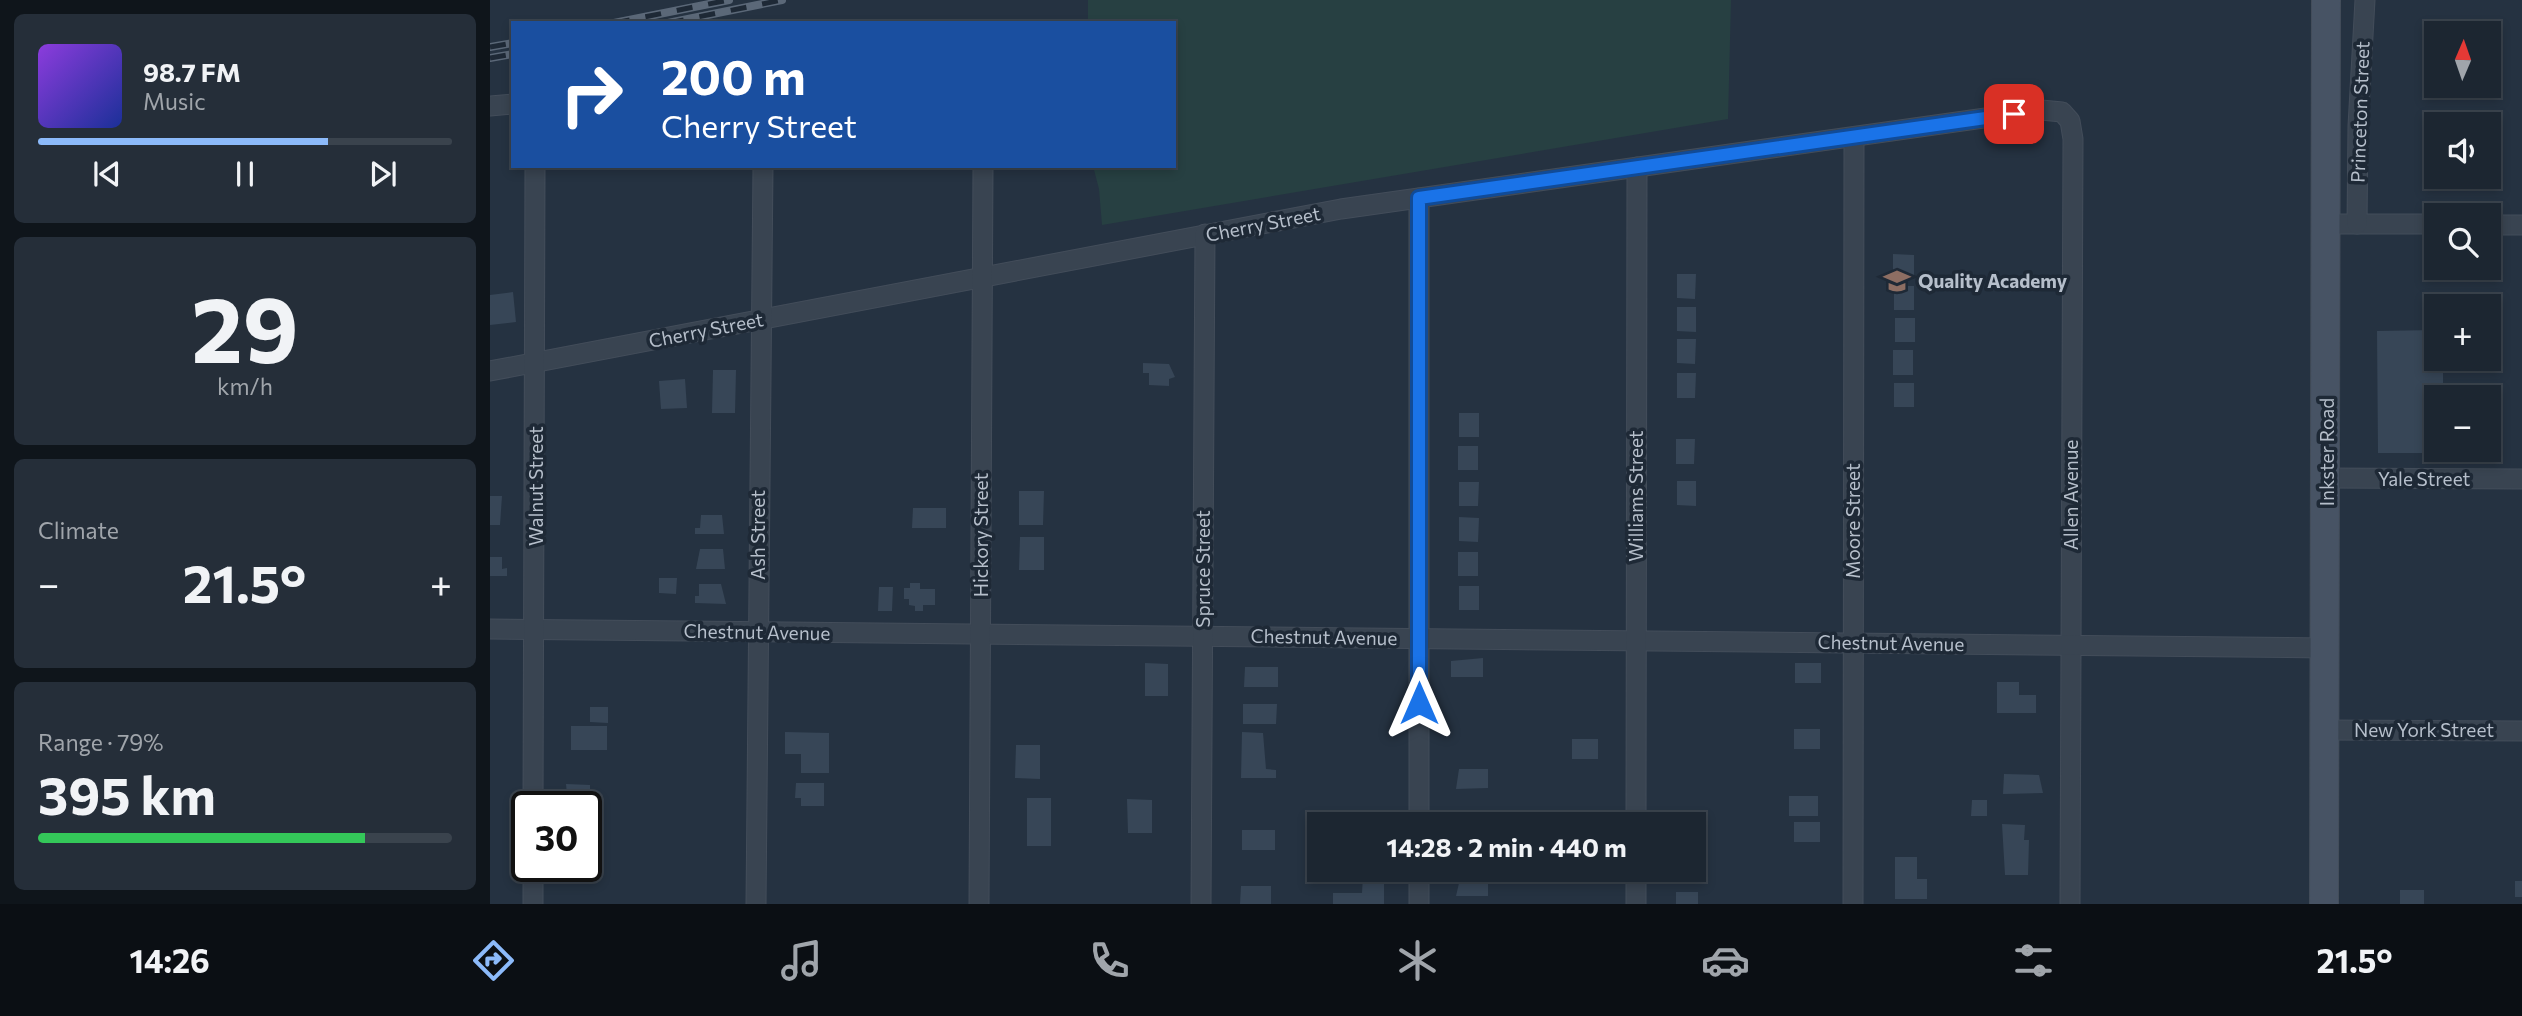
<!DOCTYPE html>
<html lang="en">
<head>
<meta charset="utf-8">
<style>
	body { margin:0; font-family:Commissioner,sans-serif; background:#252e39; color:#f1f3f6; height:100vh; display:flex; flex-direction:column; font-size:26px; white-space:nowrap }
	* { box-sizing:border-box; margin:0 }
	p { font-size:23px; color:#a0a5ab }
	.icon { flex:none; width:38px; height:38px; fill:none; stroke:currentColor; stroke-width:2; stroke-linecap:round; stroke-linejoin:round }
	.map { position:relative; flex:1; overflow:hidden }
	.side { display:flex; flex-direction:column; gap:14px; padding:14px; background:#0f151b; width:490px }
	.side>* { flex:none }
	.guide { position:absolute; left:21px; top:21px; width:665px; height:147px; border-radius:0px; box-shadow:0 4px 10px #0003,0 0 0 2px #3a434d; background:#1a4fa0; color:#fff; overflow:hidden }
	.needle { width:46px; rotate:2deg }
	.buttons { position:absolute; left:1934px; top:21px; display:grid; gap:14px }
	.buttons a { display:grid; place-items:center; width:77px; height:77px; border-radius:0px; background:#1c2631; box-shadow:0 4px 10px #0003,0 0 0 2px #3a434d; font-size:35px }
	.speed { position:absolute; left:21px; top:791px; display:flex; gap:14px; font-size:35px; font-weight:700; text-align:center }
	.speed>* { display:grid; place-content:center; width:91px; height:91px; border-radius:50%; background:#1c2631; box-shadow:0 4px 10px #0003,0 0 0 2px #3a434d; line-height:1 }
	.speed .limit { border:4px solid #111; border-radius:10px; background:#fff; color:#111 }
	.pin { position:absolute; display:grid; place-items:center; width:60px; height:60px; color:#fff; margin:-30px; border-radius:14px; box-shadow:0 4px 10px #0006 }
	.me { position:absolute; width:77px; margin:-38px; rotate:0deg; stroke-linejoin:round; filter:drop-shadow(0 0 5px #0008) }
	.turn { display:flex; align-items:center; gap:24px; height:147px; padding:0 35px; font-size:32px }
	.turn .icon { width:91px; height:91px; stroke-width:2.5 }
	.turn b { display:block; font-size:49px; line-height:60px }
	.big { font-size:52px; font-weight:700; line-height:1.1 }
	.side .card { flex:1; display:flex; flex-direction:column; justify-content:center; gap:10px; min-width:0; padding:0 24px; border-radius:10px; background:#252e39 }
	.side .dial { align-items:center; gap:0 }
	.dial b { font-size:91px; line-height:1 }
	.song { display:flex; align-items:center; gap:21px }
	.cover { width:84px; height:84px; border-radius:10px; background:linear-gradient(135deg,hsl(270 70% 55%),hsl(230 70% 35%)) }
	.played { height:7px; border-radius:4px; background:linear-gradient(90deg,#8cbafa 70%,#3a434d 70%) }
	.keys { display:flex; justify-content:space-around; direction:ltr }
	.heat { display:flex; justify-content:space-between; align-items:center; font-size:38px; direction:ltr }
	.charge { height:10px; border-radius:5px; background:linear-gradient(90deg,#34c759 79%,#3a434d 0) }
	.trip { position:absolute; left:817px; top:812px; width:399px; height:70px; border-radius:0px; background:#1c2631; box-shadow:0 4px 10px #0003,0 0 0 2px #3a434d; font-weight:700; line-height:70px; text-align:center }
	.dock { display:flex; height:112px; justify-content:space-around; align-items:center; background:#0b0f14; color:#a0a5ab }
	.dock .icon { width:49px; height:49px }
	.dock .current { color:#8cbafa }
	.dock b { font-size:32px; color:#f1f3f6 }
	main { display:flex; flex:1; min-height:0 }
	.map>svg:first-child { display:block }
	.green { fill:#274042 }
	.building { fill:#374657 }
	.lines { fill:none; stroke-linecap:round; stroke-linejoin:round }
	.minor-casing { stroke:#434d5a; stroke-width:21 }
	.secondary-casing { stroke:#434d5a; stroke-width:30 }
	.minor { stroke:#394451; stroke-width:19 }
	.secondary { stroke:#475364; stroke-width:28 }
	.rail-casing { stroke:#5b6878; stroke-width:8 }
	.rail { stroke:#1e2936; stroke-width:5; stroke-dasharray:16; stroke-linecap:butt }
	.route-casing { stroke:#114b97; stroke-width:18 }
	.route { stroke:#1a73e8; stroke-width:12 }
	.labels { text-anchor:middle; stroke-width:7; stroke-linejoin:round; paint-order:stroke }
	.street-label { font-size:19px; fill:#b6bfcb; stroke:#1e2936 }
	.poi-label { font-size:19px; font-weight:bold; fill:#b6bfcb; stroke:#1e2936; text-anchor:start }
</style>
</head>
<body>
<main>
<section class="side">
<div class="card">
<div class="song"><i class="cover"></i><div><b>98.7 FM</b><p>Music</p></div></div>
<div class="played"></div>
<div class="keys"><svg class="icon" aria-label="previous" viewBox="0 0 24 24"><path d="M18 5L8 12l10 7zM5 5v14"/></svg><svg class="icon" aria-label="pause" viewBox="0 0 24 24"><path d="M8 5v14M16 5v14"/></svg><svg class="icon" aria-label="next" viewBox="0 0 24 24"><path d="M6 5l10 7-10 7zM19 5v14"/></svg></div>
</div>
<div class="card dial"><b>29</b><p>km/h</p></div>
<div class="card"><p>Climate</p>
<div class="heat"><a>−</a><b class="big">21.5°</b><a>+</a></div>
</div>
<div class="card"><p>Range · 79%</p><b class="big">395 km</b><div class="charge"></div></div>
</section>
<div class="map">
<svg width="2032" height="904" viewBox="0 0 2032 904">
	<rect width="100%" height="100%" fill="#253241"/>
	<polygon class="green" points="598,0 1241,0 1238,119 612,225 609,189 603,166 684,166 684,23 598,23"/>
	<g class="building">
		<polygon points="1403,254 1424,255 1424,277 1403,277"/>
		<polygon points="1187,274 1206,274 1205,299 1187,298"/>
		<rect x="1404" y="286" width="20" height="24"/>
		<polygon points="23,292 26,322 0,325 0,295"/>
		<polygon points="1187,307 1206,307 1206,332 1187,331"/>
		<rect x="1405" y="318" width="20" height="24"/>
		<polygon points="1946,330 1946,359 1953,359 1953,397 1946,397 1946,450 1953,450 1953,453 1888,453 1887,331"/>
		<polygon points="1187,339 1206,339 1205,364 1187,363"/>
		<rect x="1403" y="350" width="20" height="25"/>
		<polygon points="653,363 679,364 685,377 679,379 679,386 659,385 659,373 653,373"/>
		<polygon points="223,370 246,370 245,413 222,413"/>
		<polygon points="1187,373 1206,373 1205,398 1187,398"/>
		<polygon points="195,379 197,408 171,409 169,381"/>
		<rect x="1404" y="383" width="20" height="24"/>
		<rect x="969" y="413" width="20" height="24"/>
		<polygon points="1186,439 1205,439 1204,464 1186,464"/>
		<rect x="968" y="446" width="20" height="24"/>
		<polygon points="1187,481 1206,481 1206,506 1187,505"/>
		<polygon points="969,482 989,482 988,506 969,506"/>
		<polygon points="529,491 554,491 553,525 529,525"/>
		<polygon points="0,496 12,496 10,525 0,525"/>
		<polygon points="423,508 456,508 456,528 422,528"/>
		<polygon points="211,515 232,515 234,534 205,534 205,528 210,528"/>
		<polygon points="969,517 989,518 988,542 969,541"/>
		<polygon points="530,537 554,537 554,570 529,570"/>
		<polygon points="210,549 233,549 235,569 206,569"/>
		<rect x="968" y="552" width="20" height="24"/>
		<polygon points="0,557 12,557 12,569 17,568 17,576 0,576"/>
		<polygon points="169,578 187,578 186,594 169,593"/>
		<polygon points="420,583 430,583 430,589 445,589 445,605 433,605 433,611 425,611 425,606 419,605 419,599 414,599 414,588 420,588"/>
		<polygon points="209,584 231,584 236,604 205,603 205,596 209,596"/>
		<rect x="969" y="586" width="20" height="24"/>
		<polygon points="389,587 403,587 402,611 388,611"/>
		<polygon points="993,658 993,677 961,677 961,661"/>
		<polygon points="655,663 678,664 678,696 655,696"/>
		<rect x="1305" y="663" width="26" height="20"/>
		<polygon points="755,667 788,667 788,687 754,687"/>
		<polygon points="1507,682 1529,682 1529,695 1546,695 1546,713 1507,713"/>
		<polygon points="753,704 787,704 786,724 753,724"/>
		<polygon points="100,707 118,707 118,723 100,722"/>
		<rect x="81" y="726" width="36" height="24"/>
		<rect x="1304" y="729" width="26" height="20"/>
		<polygon points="295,732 339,733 339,773 311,773 311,754 295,754"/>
		<polygon points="752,732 773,733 776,769 786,770 786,778 751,778"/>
		<rect x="1082" y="739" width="26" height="20"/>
		<polygon points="526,745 550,745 550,779 525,778"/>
		<polygon points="969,769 998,769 998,788 966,789"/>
		<polygon points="1514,774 1549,775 1553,793 1513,794"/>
		<polygon points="306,783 334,783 334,806 311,806 311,798 305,798"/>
		<polygon points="76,784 100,785 100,804 78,804"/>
		<rect x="1299" y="796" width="29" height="20"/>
		<rect x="537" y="798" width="24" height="48"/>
		<polygon points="637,799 662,800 662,833 638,833"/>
		<polygon points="1482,800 1497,800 1497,816 1481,816"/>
		<rect x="96" y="811" width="5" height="19"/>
		<rect x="1088" y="819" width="26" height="5"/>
		<rect x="1304" y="822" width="26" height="20"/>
		<polygon points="1512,824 1535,825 1534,840 1539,840 1538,875 1515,875"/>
		<rect x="1204" y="828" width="5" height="20"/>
		<rect x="752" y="830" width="33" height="20"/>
		<polygon points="1405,857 1427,857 1427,879 1437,879 1437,899 1405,899"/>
		<polygon points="1204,860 1207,860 1207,880 1181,880 1181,870 1204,870"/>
		<polygon points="972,870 980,870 980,876 998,876 998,896 966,896"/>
		<polygon points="873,875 894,875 894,904 843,904 843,893 872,893"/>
		<rect x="2025" y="881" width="7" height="16"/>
		<polygon points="751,886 781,886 781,904 750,904"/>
		<rect x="1910" y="890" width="24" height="14"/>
		<rect x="1186" y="892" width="22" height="12"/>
	</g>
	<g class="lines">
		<g class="minor-casing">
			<g id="minor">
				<polyline points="0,106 23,104"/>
				<polyline points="1836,224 1946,224"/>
				<polyline points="1867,224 1868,126 1875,0"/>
				<polyline points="1998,225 2032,225"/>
				<polyline points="0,371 851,209 1551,110 1572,112 1580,121 1583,139 1580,904"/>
				<polyline points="1837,478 2032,479"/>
				<polyline points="0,629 1836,648"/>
				<polyline points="1835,730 2032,731"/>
				<polyline points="43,807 45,166"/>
				<polyline points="929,824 929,198"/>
				<polyline points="1146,824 1147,167"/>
				<polyline points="43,904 43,866"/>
				<polyline points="266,904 273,166"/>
				<polyline points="489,904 493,166"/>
				<polyline points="711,904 715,234"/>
				<polyline points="929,904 929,870"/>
				<polyline points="1146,904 1146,870"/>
				<polyline points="1363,904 1364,137"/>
			</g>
		</g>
		<g class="secondary-casing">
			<polyline id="secondary" points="1834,904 1836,0"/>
		</g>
		<use href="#minor" class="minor"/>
		<use href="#secondary" class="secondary"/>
		<g class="rail-casing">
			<g id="rail">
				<polyline points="124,23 239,0"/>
				<polyline points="178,23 292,0"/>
				<polyline points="0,47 23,43"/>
				<polyline points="0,58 23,54"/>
			</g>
		</g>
		<use href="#rail" class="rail"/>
	</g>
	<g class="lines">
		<g class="route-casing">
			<polyline id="route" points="929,703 929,198 1524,114"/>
		</g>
		<use href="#route" class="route"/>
	</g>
	<defs>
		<g id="school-bare" transform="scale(2.1)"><path d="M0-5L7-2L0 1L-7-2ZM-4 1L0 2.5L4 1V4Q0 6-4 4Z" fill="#8d6e63" stroke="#1e2936" stroke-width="2.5" paint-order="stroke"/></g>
	</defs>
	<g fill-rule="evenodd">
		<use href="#school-bare" x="1407" y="281"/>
	</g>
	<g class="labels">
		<g class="street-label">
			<text transform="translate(1870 112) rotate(-88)" y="7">Princeton Street</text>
			<text transform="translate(773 224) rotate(-11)" y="7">Cherry Street</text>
			<text transform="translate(216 330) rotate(-11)" y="7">Cherry Street</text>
			<text transform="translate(1837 452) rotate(-90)" y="7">Inkster Road</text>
			<text x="1934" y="486">Yale Street</text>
			<text transform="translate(46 486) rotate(-90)" y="7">Walnut Street</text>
			<text transform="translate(1581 495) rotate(-90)" y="7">Allen Avenue</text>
			<text transform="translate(1146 496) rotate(-90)" y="7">Williams Street</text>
			<text transform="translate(1363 521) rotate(-90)" y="7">Moore Street</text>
			<text transform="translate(268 535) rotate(-90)" y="7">Ash Street</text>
			<text transform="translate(491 535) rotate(-90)" y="7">Hickory Street</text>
			<text transform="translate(713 569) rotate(-90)" y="7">Spruce Street</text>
			<text transform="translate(267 632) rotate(1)" y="7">Chestnut Avenue</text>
			<text transform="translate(834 637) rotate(1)" y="7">Chestnut Avenue</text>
			<text transform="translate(1401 643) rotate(1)" y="7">Chestnut Avenue</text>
			<text x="1934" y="737">New York Street</text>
		</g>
		<g class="poi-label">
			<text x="1428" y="288">Quality Academy</text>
		</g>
	</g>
</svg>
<div class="buttons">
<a><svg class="needle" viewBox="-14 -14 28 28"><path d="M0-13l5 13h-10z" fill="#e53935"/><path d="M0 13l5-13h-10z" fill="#a0a5ab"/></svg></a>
<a><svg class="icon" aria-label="sound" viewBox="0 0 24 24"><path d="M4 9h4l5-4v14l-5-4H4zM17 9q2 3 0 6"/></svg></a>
<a><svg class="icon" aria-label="search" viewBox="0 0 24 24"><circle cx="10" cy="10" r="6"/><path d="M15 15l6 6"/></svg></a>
<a>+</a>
<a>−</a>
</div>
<div class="speed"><div class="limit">30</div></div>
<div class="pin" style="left:1524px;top:114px;background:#d93025"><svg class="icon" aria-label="arrive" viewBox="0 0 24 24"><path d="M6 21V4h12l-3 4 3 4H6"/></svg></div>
<svg class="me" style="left:929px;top:703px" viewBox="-20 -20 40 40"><path d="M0-17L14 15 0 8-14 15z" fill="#1a73e8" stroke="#fff" stroke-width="4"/></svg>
<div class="trip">14:28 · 2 min · 440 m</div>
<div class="guide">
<div class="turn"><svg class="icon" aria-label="right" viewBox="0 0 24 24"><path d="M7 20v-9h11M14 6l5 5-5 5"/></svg><div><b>200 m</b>Cherry Street</div></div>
</div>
</div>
</main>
<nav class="dock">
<b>14:26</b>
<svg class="icon current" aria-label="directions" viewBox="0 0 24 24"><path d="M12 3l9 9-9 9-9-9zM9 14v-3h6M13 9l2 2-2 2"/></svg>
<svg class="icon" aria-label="music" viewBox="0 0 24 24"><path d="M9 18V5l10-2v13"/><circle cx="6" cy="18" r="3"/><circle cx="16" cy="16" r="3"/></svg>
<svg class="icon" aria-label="phone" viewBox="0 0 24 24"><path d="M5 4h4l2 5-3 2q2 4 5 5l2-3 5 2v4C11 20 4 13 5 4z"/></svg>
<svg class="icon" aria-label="climate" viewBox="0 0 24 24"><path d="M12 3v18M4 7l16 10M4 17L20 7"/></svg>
<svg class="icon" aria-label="car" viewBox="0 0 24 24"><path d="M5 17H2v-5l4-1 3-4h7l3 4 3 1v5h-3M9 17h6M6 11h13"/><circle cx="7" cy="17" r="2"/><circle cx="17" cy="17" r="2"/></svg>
<svg class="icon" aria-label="filters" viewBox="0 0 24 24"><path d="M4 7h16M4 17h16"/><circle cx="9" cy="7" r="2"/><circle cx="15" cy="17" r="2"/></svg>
<b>21.5°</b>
</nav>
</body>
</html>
